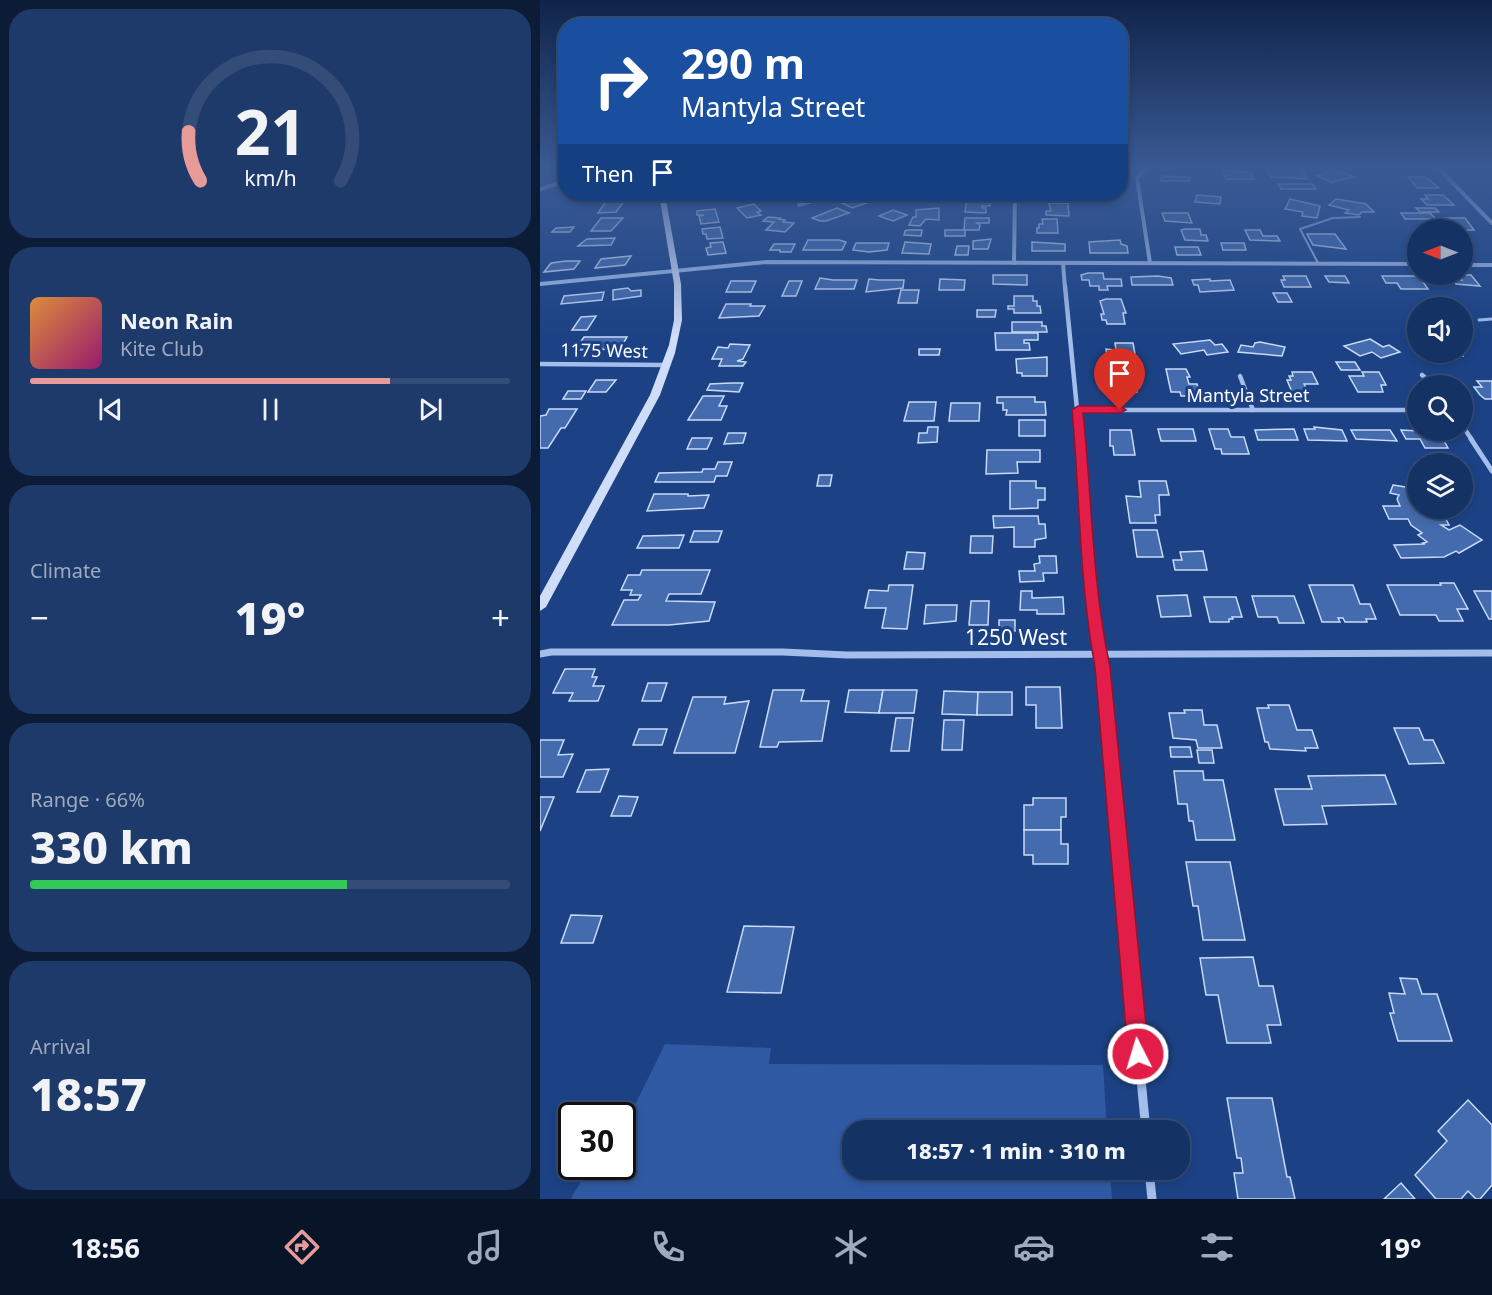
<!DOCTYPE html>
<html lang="en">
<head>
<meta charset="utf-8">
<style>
	body { margin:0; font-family:"Noto Sans",sans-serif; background:#1e3a6a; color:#f1f3f6; height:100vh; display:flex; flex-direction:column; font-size:22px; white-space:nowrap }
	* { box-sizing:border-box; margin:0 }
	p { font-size:20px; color:#9daabf }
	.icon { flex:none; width:33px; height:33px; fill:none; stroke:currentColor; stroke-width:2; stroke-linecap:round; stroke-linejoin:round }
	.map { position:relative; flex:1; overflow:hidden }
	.sheet { display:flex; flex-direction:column; gap:9px; padding:9px; background:#0c1c37; width:540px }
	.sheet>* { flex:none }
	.guide { position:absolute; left:18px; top:18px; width:570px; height:183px; border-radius:24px; box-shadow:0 3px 9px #0003,0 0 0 2px #344d78; background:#1a4fa0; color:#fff; overflow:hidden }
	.needle { width:39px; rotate:270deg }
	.controls { position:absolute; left:867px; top:219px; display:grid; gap:12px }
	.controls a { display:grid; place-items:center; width:66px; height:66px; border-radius:50%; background:#153264; box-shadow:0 3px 9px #0003,0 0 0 2px #344d78; font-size:30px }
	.speed { position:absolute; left:18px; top:1102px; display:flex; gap:12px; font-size:30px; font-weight:700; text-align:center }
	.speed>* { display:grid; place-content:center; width:78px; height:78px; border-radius:50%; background:#153264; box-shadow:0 3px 9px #0003,0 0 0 2px #344d78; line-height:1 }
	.speed .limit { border:3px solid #111; border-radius:9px; background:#fff; color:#111 }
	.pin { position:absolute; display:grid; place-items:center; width:51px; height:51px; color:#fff; margin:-62px -26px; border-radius:50% 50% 50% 0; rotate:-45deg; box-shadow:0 0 6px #0007 }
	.pin .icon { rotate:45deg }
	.me { position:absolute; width:66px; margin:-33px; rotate:355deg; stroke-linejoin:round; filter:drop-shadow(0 0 4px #0008) }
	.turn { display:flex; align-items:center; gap:21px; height:126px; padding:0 24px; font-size:27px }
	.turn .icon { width:78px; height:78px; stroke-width:2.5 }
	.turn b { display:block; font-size:42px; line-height:51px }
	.then { display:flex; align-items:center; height:57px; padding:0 24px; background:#0003; gap:12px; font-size:22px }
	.big { font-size:45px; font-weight:800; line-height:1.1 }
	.sheet .widget { flex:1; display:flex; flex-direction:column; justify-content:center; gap:9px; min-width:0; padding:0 21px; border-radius:24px; background:#1e3a6a }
	.sheet .dial { align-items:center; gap:0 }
	.dial svg { height:156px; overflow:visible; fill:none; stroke:#344d78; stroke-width:7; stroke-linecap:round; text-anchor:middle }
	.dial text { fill:#f1f3f6; stroke:none }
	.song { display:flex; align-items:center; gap:18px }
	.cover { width:72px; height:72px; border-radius:9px; background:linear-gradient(135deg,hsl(30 70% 55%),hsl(320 70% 35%)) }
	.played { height:6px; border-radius:3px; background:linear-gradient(90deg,#e69b98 75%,#344d78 75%) }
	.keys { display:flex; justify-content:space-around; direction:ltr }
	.heat { display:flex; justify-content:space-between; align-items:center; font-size:33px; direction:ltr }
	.charge { height:9px; border-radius:4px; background:linear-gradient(90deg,#34c759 66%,#344d78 0) }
	.trip { position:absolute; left:302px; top:1120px; width:348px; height:60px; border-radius:24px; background:#153264; box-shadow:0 3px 9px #0003,0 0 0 2px #344d78; font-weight:800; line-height:60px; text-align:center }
	.tabs { display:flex; height:96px; justify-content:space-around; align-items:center; background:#081428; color:#9daabf }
	.tabs .icon { width:42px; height:42px }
	.tabs .selected { color:#e69b98 }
	.tabs b { font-size:27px; color:#f1f3f6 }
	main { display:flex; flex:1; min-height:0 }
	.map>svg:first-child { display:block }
	.green { fill:#2f5aa3 }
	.building { fill:#446bae; stroke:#c8daf8; stroke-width:1.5 }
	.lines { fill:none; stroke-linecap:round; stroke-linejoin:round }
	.lane-far1 { stroke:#a3beeb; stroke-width:2 }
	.lane { stroke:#a3beeb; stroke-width:3 }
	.street-far4 { stroke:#a3beeb; stroke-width:4 }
	.street-far3 { stroke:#a3beeb; stroke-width:4.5 }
	.street-far2 { stroke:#a3beeb; stroke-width:5 }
	.street-far1 { stroke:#a3beeb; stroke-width:7 }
	.street { stroke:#a3beeb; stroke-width:9 }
	.secondary { fill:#cfddf8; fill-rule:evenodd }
	.route { fill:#e11d48; stroke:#92132f; stroke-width:1.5 }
	.labels { text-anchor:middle; stroke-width:6; stroke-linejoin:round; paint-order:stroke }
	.far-street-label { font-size:18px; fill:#fff; stroke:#1c4285 }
	.street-label { font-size:21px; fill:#fff; stroke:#1c4285 }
</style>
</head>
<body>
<main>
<section class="sheet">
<div class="widget dial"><svg viewBox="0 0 100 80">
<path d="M14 69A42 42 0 1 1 86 69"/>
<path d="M14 69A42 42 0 0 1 8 44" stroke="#e69b98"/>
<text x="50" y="56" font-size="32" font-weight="700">21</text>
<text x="50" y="72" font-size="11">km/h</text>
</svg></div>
<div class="widget">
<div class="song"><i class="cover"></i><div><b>Neon Rain</b><p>Kite Club</p></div></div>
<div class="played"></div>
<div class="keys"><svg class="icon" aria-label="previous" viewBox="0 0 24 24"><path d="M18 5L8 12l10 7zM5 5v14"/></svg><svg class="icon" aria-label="pause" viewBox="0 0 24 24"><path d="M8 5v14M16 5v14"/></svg><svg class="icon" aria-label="next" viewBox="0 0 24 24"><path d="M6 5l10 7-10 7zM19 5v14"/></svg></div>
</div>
<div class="widget"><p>Climate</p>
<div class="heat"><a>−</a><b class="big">19°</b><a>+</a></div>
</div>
<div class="widget"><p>Range · 66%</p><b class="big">330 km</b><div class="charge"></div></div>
<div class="widget"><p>Arrival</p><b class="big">18:57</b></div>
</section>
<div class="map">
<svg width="952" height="1199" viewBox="0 0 952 1199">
	<rect width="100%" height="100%" fill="#1c4285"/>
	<path class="green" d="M125 1044 231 1048 229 1064 563 1065 567 1131H312V1170H570L572 1199H31C46 1171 50 1167 82 1167L83 1129Z"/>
	<g class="building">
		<polygon points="726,168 760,168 767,179 731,177"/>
		<polygon points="793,169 814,177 792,182 777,176 788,173 783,171"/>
		<polygon points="682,171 710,172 714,179 686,179"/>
		<polygon points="622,176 649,177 649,181 621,181"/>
		<polygon points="868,177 885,177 899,188 877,188"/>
		<polygon points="738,184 772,184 776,189 741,189"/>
		<polygon points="53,194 76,194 68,198 48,198"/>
		<polygon points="214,194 244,194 220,202 211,198 218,196"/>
		<polygon points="334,194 365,194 355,199 344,199"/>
		<polygon points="525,194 569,194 570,195 525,197"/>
		<polygon points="657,195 681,197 680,204 655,202"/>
		<polygon points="885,195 903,195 914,205 887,205 881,199 888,199"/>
		<polygon points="327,196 336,200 312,208 302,203"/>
		<polygon points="427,197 449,197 450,206 442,206 442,208 446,208 446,213 425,212"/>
		<polygon points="750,199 780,206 777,218 762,216 763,212 745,209"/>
		<polygon points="796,199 826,204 834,212 822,212 819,215 805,213 809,210 789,205"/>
		<polygon points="67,200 85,200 76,212 58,213"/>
		<polygon points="509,203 528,203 529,216 506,215 506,211 511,211"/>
		<polygon points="214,204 221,211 217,212 221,215 207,218 197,208"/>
		<polygon points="297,208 309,213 286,221 280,221 272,218"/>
		<polygon points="399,208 399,220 386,219 380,226 369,225 373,217 376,217 376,210"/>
		<polygon points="876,208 895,208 899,212 880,212"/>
		<polygon points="175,209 179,222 161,224 159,216 164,215 157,215 157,211"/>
		<polygon points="353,210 367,215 353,221 339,216"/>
		<polygon points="622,213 648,213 652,223 625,221"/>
		<polygon points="861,213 890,213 896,219 865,219"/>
		<polygon points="228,217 240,218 239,219 245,220 243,222 254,223 245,232 226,230 234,222 223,221"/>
		<polygon points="61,218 83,218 71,231 51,231"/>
		<polygon points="425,218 449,218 449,223 437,223 440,225 439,230 424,230"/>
		<polygon points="899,218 925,218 934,230 908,230 896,220 901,220"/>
		<polygon points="502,219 517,219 518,233 497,233 497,228 499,228 499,224 503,224"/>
		<polygon points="34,227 30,232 12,232 16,228"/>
		<polygon points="180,227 183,238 167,239 166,234 163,234 162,229"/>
		<polygon points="645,229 660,229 661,235 666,235 668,241 645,240 641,230"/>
		<polygon points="367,230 382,230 381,236 364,235 365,231"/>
		<rect x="405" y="230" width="20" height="6"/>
		<polygon points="705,230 720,230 723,236 737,236 740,241 710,240"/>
		<polygon points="767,234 795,234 806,249 773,245"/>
		<polygon points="75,238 71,245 38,246 47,239"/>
		<polygon points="451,239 448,249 433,249 433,241"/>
		<polygon points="268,240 299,240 306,242 302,250 263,250"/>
		<polygon points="580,240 581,244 587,246 588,253 550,253 549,242"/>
		<polygon points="183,242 186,253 168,255 166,248 171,247 170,243"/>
		<polygon points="365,242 391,244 389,254 362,253"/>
		<polygon points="492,242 525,244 525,251 492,251"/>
		<polygon points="316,243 349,243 347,250 329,252 313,250"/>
		<polygon points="681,243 704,243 706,250 683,250"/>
		<polygon points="234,244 255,244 251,252 240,252 240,250 230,250"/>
		<polygon points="417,246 429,246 428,255 415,255"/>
		<polygon points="635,247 658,247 661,255 637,255"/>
		<polygon points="91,256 85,265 55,268 61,259"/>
		<polygon points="26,261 40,261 34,269 4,272 11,263"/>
		<polygon points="548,273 563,273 564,279 581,279 582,286 567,286 568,290 559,290 559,286 550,286 549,280 542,280 541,275"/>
		<polygon points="453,275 487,275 487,285 453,284"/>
		<polygon points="918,275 931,275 940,286 916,284 913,280 922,280"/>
		<polygon points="618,276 631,278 633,285 592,285 591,277"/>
		<polygon points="743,276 766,276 771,287 744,287 741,280 745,280"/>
		<polygon points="785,276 805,276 809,283 789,282"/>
		<polygon points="842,276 879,276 888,289 861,289 857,283 846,283"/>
		<polygon points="280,278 293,280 317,280 314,289 275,289"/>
		<polygon points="329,279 339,280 364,280 363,288 326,292"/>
		<polygon points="400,279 425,280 424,290 399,290"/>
		<polygon points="670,279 670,281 690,280 694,290 660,292 658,285 654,285 652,280"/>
		<polygon points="191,281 216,281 211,292 186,292"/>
		<polygon points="249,281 262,281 256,296 242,296"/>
		<polygon points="88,288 91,291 101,290 101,296 73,300 73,290"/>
		<polygon points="361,290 379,290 377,303 358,303"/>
		<polygon points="64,292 62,300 21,304 24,296"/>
		<polygon points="733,293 747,293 752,302 738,302"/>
		<polygon points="474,296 493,296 493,301 497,301 497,306 500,306 501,313 474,313 474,309 468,309 468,306 474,306"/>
		<polygon points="566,299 581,299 586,313 583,313 585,324 567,324 566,320 562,320 561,314 564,314 560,301"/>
		<polygon points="186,304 211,304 210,306 225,306 219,316 179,318"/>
		<polygon points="437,310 456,310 455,317 437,317"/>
		<polygon points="56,316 47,330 32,330 41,317"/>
		<polygon points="472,322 502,322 502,326 506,326 507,332 472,332"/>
		<polygon points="455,333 498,333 498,340 484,340 484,343 489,343 490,350 456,350"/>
		<polygon points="44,337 87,337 80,349 35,350"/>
		<polygon points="830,339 843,347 849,345 860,352 841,358 832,352 820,356 804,346"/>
		<polygon points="670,340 675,345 682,344 688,352 667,355 664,350 641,354 633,344"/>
		<polygon points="720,342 745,347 742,356 698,352 701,345 713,347 715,343"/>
		<polygon points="575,343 593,343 595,354 586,354 586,357 567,357 566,349 576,350"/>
		<polygon points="190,344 210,345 203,359 197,361 206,362 203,366 179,366 182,359 172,359 178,347 188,348"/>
		<polygon points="379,349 400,349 399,355 379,355"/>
		<polygon points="922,351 923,356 915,354 909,358 892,352"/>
		<polygon points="507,357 507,376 482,376 482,373 477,373 476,359"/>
		<polygon points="796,362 815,362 820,370 801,370"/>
		<polygon points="626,369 646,369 650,377 647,377 649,384 657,384 660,396 641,396 640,392 631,392"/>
		<polygon points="752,372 772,372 778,384 764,384 768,392 752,392 747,380 751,380 749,376 753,376"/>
		<polygon points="822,372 839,372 846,385 841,385 843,392 818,392 809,376 824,376"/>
		<polygon points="568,376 594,376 597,392 566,392 565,385 570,385"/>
		<polygon points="56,380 76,380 66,392 48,392"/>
		<polygon points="937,381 952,381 952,399 945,399 940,395 934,387 942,387"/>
		<polygon points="191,383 203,383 199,392 167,390 170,384"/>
		<polygon points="28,391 46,391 41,399 23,399"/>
		<polygon points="163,396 184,396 179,406 187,406 181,420 148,420"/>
		<polygon points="457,397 495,397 495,402 505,402 506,415 466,415 467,410 463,410 463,403 457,403"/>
		<polygon points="369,402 396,402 394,421 364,421"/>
		<polygon points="411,403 440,403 439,421 409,421"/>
		<polygon points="9,409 37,409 25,428 21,428 8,448 0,448 0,416 6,415"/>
		<rect x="479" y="420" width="26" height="16"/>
		<polygon points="388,427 398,427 397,442 378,443 379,433 387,433"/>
		<polygon points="774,427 802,430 807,441 768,440 764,429 775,429"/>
		<polygon points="618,429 653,429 656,441 621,441"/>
		<polygon points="669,429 688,429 691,437 704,437 709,454 682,454 681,449 675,449"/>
		<polygon points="754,429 758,440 718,440 715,430"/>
		<polygon points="570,430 591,430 595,455 574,455 573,446 570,446"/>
		<polygon points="811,430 850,430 857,441 816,439"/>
		<polygon points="861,430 899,432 908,448 885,448 880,439 866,439"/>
		<polygon points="188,433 206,433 203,443 184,444"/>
		<polygon points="152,438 172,438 167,449 147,449"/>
		<polygon points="447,450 500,450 500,462 477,462 478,473 446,474"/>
		<polygon points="178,462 192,462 187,476 176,476 174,482 115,482 119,473 162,472 163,469 175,469"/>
		<polygon points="279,475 292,475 290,486 277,486"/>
		<polygon points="470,481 496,481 496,488 505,488 505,500 498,500 498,508 470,509"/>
		<polygon points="599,481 626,481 629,495 619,495 620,515 615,515 616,523 590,523 586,496 601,497"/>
		<polygon points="853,485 878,489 878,508 900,508 909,525 901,525 909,530 920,525 942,540 919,553 916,551 904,557 861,558 854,545 885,544 883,543 887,542 878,535 882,533 871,525 868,519 849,519 843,506 860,506 857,499 859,495 850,493"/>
		<polygon points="114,494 148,494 148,496 169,495 164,508 107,511"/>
		<polygon points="453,516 498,516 499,524 505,524 506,538 495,540 495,547 474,547 474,527 454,528"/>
		<polygon points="593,530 617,530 623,557 597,557"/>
		<polygon points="154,531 182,531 178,542 150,542"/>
		<polygon points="144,535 139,548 97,548 103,536"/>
		<polygon points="431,536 453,536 452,553 430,553"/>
		<polygon points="663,551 667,570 635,570 633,560 642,560 640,552"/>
		<polygon points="367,552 385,553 383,569 364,569"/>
		<polygon points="499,556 516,556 517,573 503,573 504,581 480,582 479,571 495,571 494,564 500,563"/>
		<polygon points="102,570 170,570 161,594 129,594 126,601 175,602 169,621 129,625 72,625 84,600 98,600 101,595 90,595 92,590 81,590 88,575 100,575"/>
		<polygon points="900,583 914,583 928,609 917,609 923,621 899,621 896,615 860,615 847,585 901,585"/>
		<polygon points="349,585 373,585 367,629 342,628 346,608 325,608 329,590 348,591"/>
		<polygon points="769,585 813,585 820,604 830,604 836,619 826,619 827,622 805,622 803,618 798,618 800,622 782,622"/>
		<polygon points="481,591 492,591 492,598 523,597 524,614 497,614 497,610 480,610"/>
		<polygon points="934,591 952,591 952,619 949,619"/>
		<polygon points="647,595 651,616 621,617 617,596"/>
		<polygon points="712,596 754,596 764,623 739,623 737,617 718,617"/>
		<polygon points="664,597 696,597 702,617 692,617 693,619 689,619 689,622 670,622"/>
		<polygon points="431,601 449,601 448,625 429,625"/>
		<polygon points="386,605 417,605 416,621 384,624"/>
		<rect x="459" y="620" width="16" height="11"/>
		<polygon points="25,669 55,669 52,677 57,677 53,686 64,686 58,701 29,701 33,693 13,693"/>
		<polygon points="108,683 127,683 121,701 102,701"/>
		<polygon points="486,687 520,687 522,728 496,728 496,705 486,705"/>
		<polygon points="233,690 264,690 261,701 289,701 282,741 239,742 237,747 220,747"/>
		<polygon points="309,690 343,690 339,713 305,712"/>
		<polygon points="343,690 377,690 374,713 339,713"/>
		<polygon points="404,691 438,692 437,715 402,714"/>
		<polygon points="438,692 472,692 472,715 437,715"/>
		<polygon points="153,697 186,697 184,704 209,701 195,753 134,753"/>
		<polygon points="728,705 749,705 757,730 772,730 778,748 765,748 766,751 730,749 728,742 725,742 717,708 729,708"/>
		<polygon points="644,710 662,710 664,725 677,725 682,748 658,748 656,740 633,738 629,713 645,713"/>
		<polygon points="356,718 373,718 369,751 351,751"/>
		<polygon points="404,720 424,720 422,750 402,750"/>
		<polygon points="854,728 879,728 884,740 893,740 904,763 869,764"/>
		<polygon points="99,729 127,729 122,745 93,745"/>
		<polygon points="0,740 24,740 18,755 33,754 23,777 0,777"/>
		<polygon points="630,747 650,747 652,757 631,757"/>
		<polygon points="657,750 672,750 674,763 659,763"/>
		<polygon points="69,769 60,792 37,792 46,770"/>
		<polygon points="634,771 663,771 664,780 683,780 695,840 656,840 653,821 649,821 647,804 638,804"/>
		<polygon points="845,775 856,804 782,806 787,824 744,825 735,789 772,789 768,776"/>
		<polygon points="79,796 98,797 91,816 71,816"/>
		<polygon points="0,797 14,797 0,831"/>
		<polygon points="493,798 526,798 526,817 521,817 521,830 484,830 484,805 493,805"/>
		<polygon points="484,830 521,830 521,844 528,844 528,864 493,864 493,855 484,855"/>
		<polygon points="646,862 690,862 705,940 663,940 658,906 653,906"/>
		<polygon points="31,915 62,916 53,943 21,943"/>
		<polygon points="204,926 254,927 241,993 187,992"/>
		<polygon points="713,957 719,986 733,986 741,1025 727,1025 731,1043 687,1043 678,995 666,995 660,958"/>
		<polygon points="860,978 877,979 882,994 897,994 912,1041 858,1041 850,1013 854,1013 849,993 865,994"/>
		<polygon points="687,1098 732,1098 747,1177 750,1177 755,1199 698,1199 694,1173 703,1173 701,1158 697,1158"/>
		<polygon points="928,1100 952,1125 952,1185 940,1199 936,1199 928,1191 921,1199 896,1199 875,1175 907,1141 898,1131"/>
		<polygon points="861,1183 875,1199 844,1199"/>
	</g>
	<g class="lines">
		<g class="lane-far1">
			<polyline points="22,170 26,170"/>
			<polyline points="778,263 760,229 793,218 820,217"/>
		</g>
		<polyline class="lane" points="939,320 952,319"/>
		<g class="street-far4">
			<polyline points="607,168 597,178 610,263"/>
			<polyline points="898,168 952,223"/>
			<polyline points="0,189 26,181"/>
			<polyline points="259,205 296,194"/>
			<polyline points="474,263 475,194"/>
			<polyline points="523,263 525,288"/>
			<polyline points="922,265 952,265"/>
			<polyline points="0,284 226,262 878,264"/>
		</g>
		<g class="street-far3">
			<polyline points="525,286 540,440"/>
			<polyline points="0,364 127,365"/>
			<polyline points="882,375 895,386"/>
			<polyline points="700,376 713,410"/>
			<polyline points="538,410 878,410"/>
			<polyline points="922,425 932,440"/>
		</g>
		<g class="street-far2">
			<polyline points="540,439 544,513 556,635"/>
			<polyline points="931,439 952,471"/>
		</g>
		<g class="street-far1">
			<polyline points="556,633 562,667 582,883"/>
			<polyline points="0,654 11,652 243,652 307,655 952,653"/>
		</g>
		<g class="street">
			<polyline points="582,881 606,1131"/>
			<polyline points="609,1170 612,1199"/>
		</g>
		<polygon class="secondary" points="119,194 125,194 141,284 142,320 135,353 120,395 6,607 0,611 0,596 110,395 129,345 134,320 134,284"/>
	</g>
	<linearGradient id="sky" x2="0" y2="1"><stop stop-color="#0f2449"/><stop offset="0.5" stop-color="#3a5a94"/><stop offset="1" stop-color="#3a5a94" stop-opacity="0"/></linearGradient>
	<rect width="952" height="336" fill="url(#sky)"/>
	<path class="route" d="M538 406H580L586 410 580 413H543C552 497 552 583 570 667L609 1054 606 1061 598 1064 591 1061 588 1054 555 667C539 582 540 495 532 410Z"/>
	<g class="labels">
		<g class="far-street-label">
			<text transform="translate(64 351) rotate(1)" y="6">1175 West</text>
			<text x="708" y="402">Mantyla Street</text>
		</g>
		<g class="street-label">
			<text x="476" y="645">1250 West</text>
		</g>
	</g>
</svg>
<div class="controls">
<a><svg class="needle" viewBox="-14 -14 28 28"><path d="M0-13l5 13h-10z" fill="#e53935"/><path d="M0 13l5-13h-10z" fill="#9daabf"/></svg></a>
<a><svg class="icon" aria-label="sound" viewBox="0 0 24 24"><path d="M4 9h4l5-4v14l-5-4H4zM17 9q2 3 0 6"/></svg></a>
<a><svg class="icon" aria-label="search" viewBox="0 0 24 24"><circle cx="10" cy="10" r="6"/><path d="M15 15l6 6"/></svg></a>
<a><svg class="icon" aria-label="layers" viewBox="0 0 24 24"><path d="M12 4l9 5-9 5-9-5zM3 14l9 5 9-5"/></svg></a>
</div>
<div class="speed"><div class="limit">30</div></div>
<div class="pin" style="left:580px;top:410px;background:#d93025"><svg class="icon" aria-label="arrive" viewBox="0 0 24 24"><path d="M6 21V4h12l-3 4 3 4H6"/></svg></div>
<svg class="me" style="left:598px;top:1054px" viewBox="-20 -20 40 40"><circle r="17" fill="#e11d48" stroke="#fff" stroke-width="3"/><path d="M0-11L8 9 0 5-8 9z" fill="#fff"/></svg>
<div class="trip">18:57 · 1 min · 310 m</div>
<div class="guide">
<div class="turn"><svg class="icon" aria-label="right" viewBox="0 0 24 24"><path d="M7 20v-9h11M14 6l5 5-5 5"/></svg><div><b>290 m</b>Mantyla Street</div></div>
<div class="then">Then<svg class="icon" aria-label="arrive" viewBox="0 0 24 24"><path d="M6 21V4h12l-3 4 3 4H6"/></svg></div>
</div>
</div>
</main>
<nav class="tabs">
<b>18:56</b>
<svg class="icon selected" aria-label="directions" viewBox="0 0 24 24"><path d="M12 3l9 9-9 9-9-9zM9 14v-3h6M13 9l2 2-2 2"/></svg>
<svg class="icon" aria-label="music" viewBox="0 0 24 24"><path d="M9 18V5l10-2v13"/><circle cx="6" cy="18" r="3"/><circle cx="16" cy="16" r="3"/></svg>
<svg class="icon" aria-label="phone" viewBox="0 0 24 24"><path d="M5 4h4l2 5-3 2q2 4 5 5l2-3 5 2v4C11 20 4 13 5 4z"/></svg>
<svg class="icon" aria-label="climate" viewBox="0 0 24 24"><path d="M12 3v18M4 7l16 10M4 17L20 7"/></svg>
<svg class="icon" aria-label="car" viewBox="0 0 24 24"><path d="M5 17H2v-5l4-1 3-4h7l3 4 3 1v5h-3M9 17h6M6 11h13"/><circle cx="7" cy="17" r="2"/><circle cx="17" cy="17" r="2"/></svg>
<svg class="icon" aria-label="filters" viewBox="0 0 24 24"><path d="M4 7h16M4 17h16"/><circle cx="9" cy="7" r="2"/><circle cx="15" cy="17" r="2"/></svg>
<b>19°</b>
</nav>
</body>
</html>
